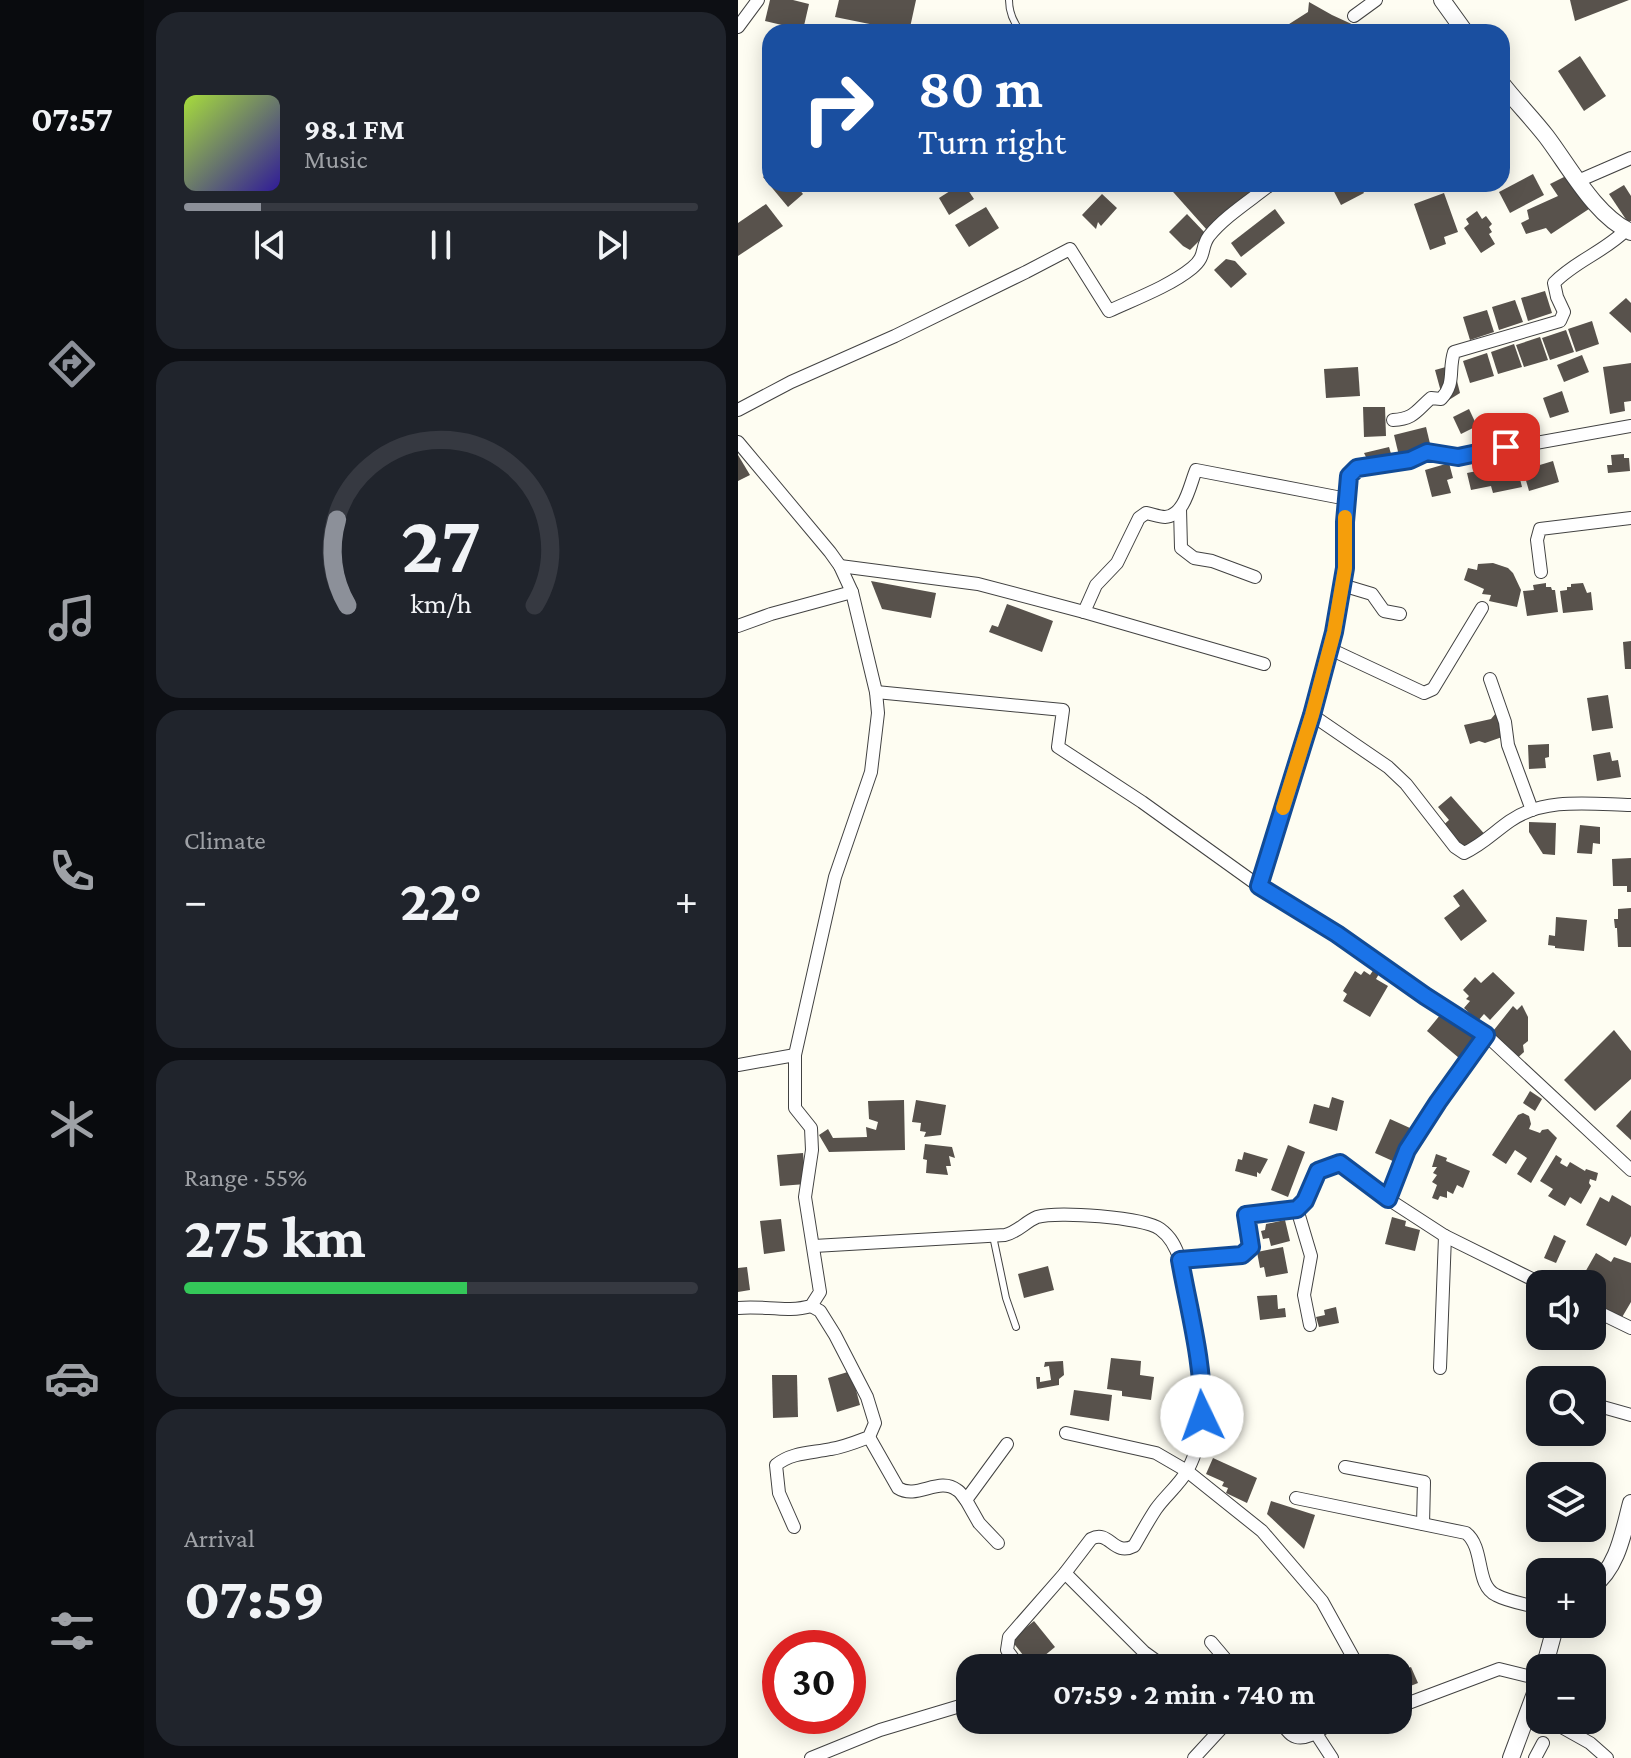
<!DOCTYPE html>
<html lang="en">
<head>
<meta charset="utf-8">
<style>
	body { margin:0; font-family:"Crimson Pro",serif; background:#20242c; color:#f1f3f6; height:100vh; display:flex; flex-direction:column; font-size:30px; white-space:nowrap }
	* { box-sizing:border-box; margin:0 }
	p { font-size:26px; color:#9ea1a6 }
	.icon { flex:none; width:44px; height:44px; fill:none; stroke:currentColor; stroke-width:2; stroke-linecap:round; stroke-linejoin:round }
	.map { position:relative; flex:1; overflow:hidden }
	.panel { display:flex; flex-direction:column; gap:12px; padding:12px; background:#0d0f14; width:594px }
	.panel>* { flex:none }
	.banner { position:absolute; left:24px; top:24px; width:748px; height:168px; border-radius:24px; box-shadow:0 4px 20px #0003; background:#1a4fa0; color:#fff; overflow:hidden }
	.controls { position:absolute; left:788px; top:1270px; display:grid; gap:16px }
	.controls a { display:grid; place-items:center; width:80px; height:80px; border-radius:16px; background:#171b24; box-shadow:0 4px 20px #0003; font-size:40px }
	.speed { position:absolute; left:24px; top:1630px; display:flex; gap:16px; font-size:40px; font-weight:700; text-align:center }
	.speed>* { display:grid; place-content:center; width:104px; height:104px; border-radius:50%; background:#171b24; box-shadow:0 4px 20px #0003; line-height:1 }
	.speed .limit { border:12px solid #d22; background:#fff; color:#111 }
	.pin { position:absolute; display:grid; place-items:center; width:68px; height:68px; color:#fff; margin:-34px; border-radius:16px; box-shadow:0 4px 12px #0006 }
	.me { position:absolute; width:88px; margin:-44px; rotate:357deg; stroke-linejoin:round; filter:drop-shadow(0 0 6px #0008) }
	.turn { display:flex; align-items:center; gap:28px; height:168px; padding:0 24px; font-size:36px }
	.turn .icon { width:104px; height:104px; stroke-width:2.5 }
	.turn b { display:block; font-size:56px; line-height:68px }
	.big { font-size:60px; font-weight:700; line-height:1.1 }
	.panel .tile { flex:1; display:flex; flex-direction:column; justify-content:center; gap:12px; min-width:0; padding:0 28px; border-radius:24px; background:#20242c }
	.panel .dial { align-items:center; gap:0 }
	.dial svg { height:208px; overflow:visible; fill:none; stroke:#363941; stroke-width:7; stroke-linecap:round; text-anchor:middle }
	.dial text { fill:#f1f3f6; stroke:none }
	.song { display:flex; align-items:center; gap:24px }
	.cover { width:96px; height:96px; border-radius:12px; background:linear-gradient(135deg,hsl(80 70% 55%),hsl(250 70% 35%)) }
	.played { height:8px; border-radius:4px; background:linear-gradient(90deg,#8c9099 15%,#363941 15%) }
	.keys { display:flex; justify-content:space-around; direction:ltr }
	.heat { display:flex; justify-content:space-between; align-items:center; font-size:44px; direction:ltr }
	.charge { height:12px; border-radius:6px; background:linear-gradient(90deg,#34c759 55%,#363941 0) }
	.trip { position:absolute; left:218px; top:1654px; width:456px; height:80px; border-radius:24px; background:#171b24; box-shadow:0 4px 20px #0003; font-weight:700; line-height:80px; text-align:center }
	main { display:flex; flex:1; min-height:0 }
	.tab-bar { display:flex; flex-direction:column; width:144px; justify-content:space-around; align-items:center; background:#090b0e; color:#9ea1a6 }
	.tab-bar .icon { width:56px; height:56px }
	.tab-bar .active { color:#8c9099 }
	.tab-bar b { font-size:36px; color:#f1f3f6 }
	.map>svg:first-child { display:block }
	.building { fill:#58524c }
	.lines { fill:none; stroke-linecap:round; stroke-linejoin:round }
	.service-casing { stroke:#424242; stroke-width:8 }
	.minor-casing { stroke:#424242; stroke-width:14 }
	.tertiary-casing { stroke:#424242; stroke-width:18 }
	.service { stroke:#fff; stroke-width:6 }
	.minor { stroke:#fff; stroke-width:12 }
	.tertiary { stroke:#fff; stroke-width:16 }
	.route-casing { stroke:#114b97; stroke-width:20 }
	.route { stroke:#1a73e8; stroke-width:14 }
	.slow { stroke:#f59e0b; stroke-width:14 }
</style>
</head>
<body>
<main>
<nav class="tab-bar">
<b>07:57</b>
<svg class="icon active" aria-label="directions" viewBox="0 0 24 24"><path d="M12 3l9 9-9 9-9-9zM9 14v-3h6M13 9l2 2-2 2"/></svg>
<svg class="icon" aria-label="music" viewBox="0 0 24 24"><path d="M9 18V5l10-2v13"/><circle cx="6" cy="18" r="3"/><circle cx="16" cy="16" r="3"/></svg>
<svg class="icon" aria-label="phone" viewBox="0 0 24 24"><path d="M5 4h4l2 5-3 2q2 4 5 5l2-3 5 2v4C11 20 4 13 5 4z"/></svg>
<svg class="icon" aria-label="climate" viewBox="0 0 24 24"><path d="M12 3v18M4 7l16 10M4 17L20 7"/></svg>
<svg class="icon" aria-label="car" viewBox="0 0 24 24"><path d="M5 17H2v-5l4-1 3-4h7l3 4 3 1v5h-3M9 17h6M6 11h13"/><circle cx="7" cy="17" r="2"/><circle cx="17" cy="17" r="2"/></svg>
<svg class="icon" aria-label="filters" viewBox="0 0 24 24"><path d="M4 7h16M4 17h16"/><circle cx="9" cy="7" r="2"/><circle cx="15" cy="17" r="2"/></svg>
</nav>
<section class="panel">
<div class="tile">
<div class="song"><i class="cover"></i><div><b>98.1 FM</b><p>Music</p></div></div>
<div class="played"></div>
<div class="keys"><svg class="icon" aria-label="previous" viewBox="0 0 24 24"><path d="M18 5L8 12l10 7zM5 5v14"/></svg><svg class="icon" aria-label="pause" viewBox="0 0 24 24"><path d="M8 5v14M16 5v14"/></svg><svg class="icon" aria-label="next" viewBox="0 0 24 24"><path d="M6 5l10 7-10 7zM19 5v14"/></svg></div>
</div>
<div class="tile dial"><svg viewBox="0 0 100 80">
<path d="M14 69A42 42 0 1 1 86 69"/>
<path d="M14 69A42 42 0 0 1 10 36" stroke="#8c9099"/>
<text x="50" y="56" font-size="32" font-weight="700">27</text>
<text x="50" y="72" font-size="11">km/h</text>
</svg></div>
<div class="tile"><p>Climate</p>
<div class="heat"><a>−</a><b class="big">22°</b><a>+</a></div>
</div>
<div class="tile"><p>Range · 55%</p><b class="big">275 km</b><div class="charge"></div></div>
<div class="tile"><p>Arrival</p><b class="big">07:59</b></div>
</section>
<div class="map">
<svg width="893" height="1758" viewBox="0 0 893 1758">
	<rect width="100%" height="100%" fill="#fefdf2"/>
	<g class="building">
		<polygon points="32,0 55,0 71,4 65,30 27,21"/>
		<polygon points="101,0 178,0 171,32 97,17"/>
		<polygon points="832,0 891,0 837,21"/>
		<polygon points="571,2 594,15 631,32 546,32 548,26 570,12"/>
		<polygon points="842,56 868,96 846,111 820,71"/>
		<polygon points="32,172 32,184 57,184 65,194 50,207 25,177"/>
		<polygon points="795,174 806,195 772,213 761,192"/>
		<polygon points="828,176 854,207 813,234 808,228 788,234 783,223 791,219 789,210 820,196 812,184"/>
		<polygon points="223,184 226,184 236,199 211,215 201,198"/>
		<polygon points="428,184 521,184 469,230"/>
		<polygon points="592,184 621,184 626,193 603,205"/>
		<polygon points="886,185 893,196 893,221 889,221 871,194"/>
		<polygon points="706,193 720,232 706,237 708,244 692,250 676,204"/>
		<polygon points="364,194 379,208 363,226 360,222 358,229 344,215"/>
		<polygon points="28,204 45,226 0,256 0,223"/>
		<polygon points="248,207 261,228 231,247 217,225"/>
		<polygon points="537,209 547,223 503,257 493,243"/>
		<polygon points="739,211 744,219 748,216 754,224 751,227 754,232 751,234 757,244 743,253 726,228 731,224 728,219"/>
		<polygon points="449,214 468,234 452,250 445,246 431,232"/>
		<polygon points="488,259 497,261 509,274 493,288 476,270"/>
		<polygon points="807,291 814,313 790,321 783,298"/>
		<polygon points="888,298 893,303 893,333 871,313"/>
		<polygon points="777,300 785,322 761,330 754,307"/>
		<polygon points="749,310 756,332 732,340 725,317"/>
		<polygon points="854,321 861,344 838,352 830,329"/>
		<polygon points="828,330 836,352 812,360 804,338"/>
		<polygon points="802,337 810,360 786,367 778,345"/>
		<polygon points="776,344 784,367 760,374 753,352"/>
		<polygon points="749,353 756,376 732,383 725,361"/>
		<polygon points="844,355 851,372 826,382 819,365"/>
		<polygon points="893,363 893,401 886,402 887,411 872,414 865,367"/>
		<polygon points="715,365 722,393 706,403 697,370"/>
		<polygon points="620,367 622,396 588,398 586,369"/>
		<polygon points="824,391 831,412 812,418 805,398"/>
		<polygon points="625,407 647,407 648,436 626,437"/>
		<polygon points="731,409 739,426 723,434 715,417"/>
		<polygon points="688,427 694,452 662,460 656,435"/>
		<polygon points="651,447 654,457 631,463 626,453"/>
		<polygon points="886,454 886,458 891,458 892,471 870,473 869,465 874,465 873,455"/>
		<polygon points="0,455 12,475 0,481"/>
		<polygon points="815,461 821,482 791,491 785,470"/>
		<polygon points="711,463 715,478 709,480 713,493 694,497 687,470"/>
		<polygon points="778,463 784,487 755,493 753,486 733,490 729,473"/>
		<polygon points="755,563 770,568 775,573 783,590 779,607 751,601 753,595 744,594 746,589 726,580 730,568 739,570 740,564"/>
		<polygon points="133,581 198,593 193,618 144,609"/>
		<polygon points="808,583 808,587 813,587 814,590 817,590 820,612 789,616 785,591 796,590 795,585"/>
		<polygon points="845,583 849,593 853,592 855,610 825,613 822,591 829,590 829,587 833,587 833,584"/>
		<polygon points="269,604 315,621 304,652 251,632 254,625 260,627"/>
		<polygon points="893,641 893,669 887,669 885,642"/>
		<polygon points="870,695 875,728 854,731 849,698"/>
		<polygon points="758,713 767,736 747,743 741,741 732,744 726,725 753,719"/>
		<polygon points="811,744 811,757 807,758 808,768 791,769 790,745"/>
		<polygon points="872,752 874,761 880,760 883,777 859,781 855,755"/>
		<polygon points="713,796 750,838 734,853 701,829 711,820 700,807"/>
		<polygon points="791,822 818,823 817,855 805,854 791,832"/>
		<polygon points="842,825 862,827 862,844 855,843 854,854 839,853"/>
		<polygon points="893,858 893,892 889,892 889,886 875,886 874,859"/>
		<polygon points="725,889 749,921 723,941 706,918 722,906 715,896"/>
		<polygon points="893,908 893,947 880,947 879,928 877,928 876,919 880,919 880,909"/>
		<polygon points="818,917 849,920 846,951 817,948 817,946 810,945 811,935 817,936"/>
		<polygon points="636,969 641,974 638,979 650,986 632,1017 605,1001 609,994 605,991 617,971 623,975 626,971 632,975"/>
		<polygon points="755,972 777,993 752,1020 746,1014 740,1021 726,1008 732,1001 728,999 731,996 725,990 737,977 743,983"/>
		<polygon points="784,1005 790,1017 790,1041 785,1045 786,1052 775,1062 748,1040 775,1006 779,1010"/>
		<polygon points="707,1009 750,1045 733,1065 724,1058 721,1058 689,1031"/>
		<polygon points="876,1030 893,1051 893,1079 857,1111 826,1080"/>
		<polygon points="792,1091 804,1099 797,1111 785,1103"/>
		<polygon points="594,1097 606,1101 599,1131 571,1123 576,1104 591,1108"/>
		<polygon points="166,1100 167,1150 91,1152 81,1135 90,1129 95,1138 129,1137 128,1127 138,1130 140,1122 131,1119 130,1101"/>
		<polygon points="178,1100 208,1105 203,1135 186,1137 188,1132 182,1131 183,1123 174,1122"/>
		<polygon points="893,1110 893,1140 878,1126"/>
		<polygon points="785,1113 791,1116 793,1124 791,1129 802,1133 804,1130 810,1129 819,1138 793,1183 779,1174 789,1158 777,1150 768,1164 754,1155 780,1115"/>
		<polygon points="652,1119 672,1128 657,1162 637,1153"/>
		<polygon points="187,1144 214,1147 217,1158 211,1156 213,1166 208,1166 210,1175 188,1173 189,1160 185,1159"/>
		<polygon points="550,1145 567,1152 550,1197 533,1190"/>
		<polygon points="506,1152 530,1159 522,1174 519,1172 519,1177 497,1171 500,1159 504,1160"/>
		<polygon points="65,1153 68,1184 42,1186 39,1155"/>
		<polygon points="698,1154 709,1158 708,1161 732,1171 725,1188 719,1185 715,1194 709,1191 709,1198 702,1196 700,1200 694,1198 699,1185 694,1182 699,1175 695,1173 699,1167 694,1167"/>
		<polygon points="818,1155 824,1159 822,1163 829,1167 832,1162 847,1171 848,1169 860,1173 858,1181 852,1179 851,1183 853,1186 843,1204 832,1197 827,1206 810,1196 815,1189 802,1181"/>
		<polygon points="874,1195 893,1206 893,1236 888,1246 848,1225 862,1197 871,1202"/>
		<polygon points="654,1217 668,1221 667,1226 682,1230 677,1251 647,1244"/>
		<polygon points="43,1219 47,1251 26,1254 22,1221"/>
		<polygon points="547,1220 552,1241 533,1246 531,1238 525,1239 523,1231 527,1230 528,1224"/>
		<polygon points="816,1235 828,1241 818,1263 806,1258"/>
		<polygon points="545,1247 550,1273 528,1277 526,1267 522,1268 519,1252"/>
		<polygon points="858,1253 873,1262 876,1257 893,1263 893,1302 883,1319 854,1302 854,1293 860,1282 846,1274"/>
		<polygon points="310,1266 316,1290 286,1298 280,1274"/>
		<polygon points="9,1267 12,1290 0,1292 0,1268"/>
		<polygon points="539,1295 540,1309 547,1308 548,1317 522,1320 519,1296"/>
		<polygon points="598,1307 601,1323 581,1327 578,1317 587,1315 586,1310"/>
		<polygon points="373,1358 403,1361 402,1375 416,1377 413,1400 384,1396 384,1391 369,1389"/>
		<polygon points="325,1361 326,1375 321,1379 321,1385 299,1389 298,1377 302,1377 302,1382 313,1380 311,1366 306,1367 307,1362"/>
		<polygon points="113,1371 122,1405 99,1412 90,1378"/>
		<polygon points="34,1375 59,1375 60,1417 35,1418"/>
		<polygon points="336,1390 374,1395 371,1421 332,1415"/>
		<polygon points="475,1458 519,1478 509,1503 488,1493 490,1488 484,1486 486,1482 468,1474"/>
		<polygon points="533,1501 577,1515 566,1549 529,1514"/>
		<polygon points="296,1621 317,1647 294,1666 273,1640"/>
		<polygon points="673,1667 680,1683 660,1691 660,1672"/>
	</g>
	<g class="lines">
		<g class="service-casing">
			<g id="service">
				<path d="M271 0C271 13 275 22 283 32"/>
				<polyline points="255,1236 268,1298 278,1327"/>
			</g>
		</g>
		<g class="minor-casing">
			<g id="minor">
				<polyline points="616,16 638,0"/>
				<polyline points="0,27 20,0"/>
				<polyline points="840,181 893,158"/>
				<path d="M0 410 53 382 157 336 288 272 332 249 371 311C397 299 432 286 454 268 469 256 462 248 471 236 486 217 513 200 533 184"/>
				<path d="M655 420C676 419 678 411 693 398L703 399C718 383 710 371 716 352L822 321 826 312 819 297 816 283C837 261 866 252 888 230"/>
				<path d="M0 442 92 552 102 566 114 592 138 692 140 713 133 772 97 877 57 1055V1108L73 1128 74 1150 67 1197 82 1292 73 1306C50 1313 24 1305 0 1308"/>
				<polyline points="442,509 443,548 456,558 474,561 517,577"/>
				<polyline points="102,566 240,584 346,612 526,664"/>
				<polyline points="803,572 799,540 802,529 893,518"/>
				<polyline points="604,585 634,594 646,611 662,614"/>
				<path d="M346 612 358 585 379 563 401 518 408 513C414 514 421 517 427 517 447 516 452 484 458 470L609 499"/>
				<polyline points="0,626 33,614 114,592"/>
				<polyline points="592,649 686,693 695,689 744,608"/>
				<polyline points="752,679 767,722 770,745 794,810"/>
				<polyline points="138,692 325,710 320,747 404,802 521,886 599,934 687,996 748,1035 893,1170"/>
				<path d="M574 715 650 767 668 784 717 847 726 853C744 845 756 832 772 821 806 797 853 804 893 805"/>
				<polyline points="521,886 574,715 596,632 607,568 607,522 611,476 619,468 672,460 689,452 720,457 893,426"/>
				<polyline points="0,1065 57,1055"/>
				<polyline points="650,1199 669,1150 700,1102 748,1035"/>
				<path d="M76 1246 267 1235C280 1232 287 1222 299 1217 320 1211 405 1217 422 1229 433 1237 438 1247 442 1260 452 1319 481 1416 449 1471 441 1485 427 1496 418 1509 410 1521 403 1534 396 1546 375 1557 372 1529 353 1539L327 1573 271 1637 269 1650 282 1668"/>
				<polyline points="442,1260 504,1255 513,1247 508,1215 559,1209"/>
				<polyline points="854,1309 893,1328"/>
				<polyline points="572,1325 566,1295 573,1256 559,1209 567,1201 580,1171 602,1163 650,1199 707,1236 804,1284"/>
				<polyline points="702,1368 707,1236"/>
				<polyline points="854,1404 893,1415"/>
				<polyline points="328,1433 418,1453 449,1471 524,1531 584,1601 621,1668"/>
				<path d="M131 1437 160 1488C179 1500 201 1476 219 1490 223 1492 225 1497 228 1500"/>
				<polyline points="607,1467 686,1482 685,1524"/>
				<path d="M558 1498 728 1533C747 1548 737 1585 758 1595 771 1602 788 1604 802 1608"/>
				<path d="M56 1527 41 1493 38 1465C54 1452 74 1453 93 1449 106 1447 118 1442 131 1437L137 1423 129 1397 97 1335 82 1311 73 1306"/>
				<polyline points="260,1543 241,1523 228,1500 269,1444"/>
				<polyline points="327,1573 406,1652 428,1668"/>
				<polyline points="473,1642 495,1668"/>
				<polyline points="660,1707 761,1669 802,1679"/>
				<path d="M540 1720C545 1724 549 1732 554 1735 567 1744 586 1727 597 1720"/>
				<polyline points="811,1720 852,1743 869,1758"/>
				<polyline points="577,1732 594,1758"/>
				<polyline points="73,1758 142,1730 232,1703"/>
				<polyline points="456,1758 491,1720"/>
				<polyline points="797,1758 805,1743"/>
			</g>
		</g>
		<g class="tertiary-casing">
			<g id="tertiary">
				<polyline points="704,0 727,32"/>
				<path d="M764 84C778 102 794 118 808 136 831 166 857 216 893 232"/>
				<path d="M854 1587C880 1567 885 1533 893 1503"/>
				<polyline points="806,1668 818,1624"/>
				<polyline points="773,1758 802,1680"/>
			</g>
		</g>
		<use href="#service" class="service"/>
		<use href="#minor" class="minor"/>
		<use href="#tertiary" class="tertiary"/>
	</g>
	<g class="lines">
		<g class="route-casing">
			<path id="route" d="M464 1416C466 1364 451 1311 442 1260L504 1255 513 1247 508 1215 559 1209 567 1201 580 1171 602 1163 650 1199 669 1150 700 1102 748 1035 687 996 599 934 521 886 574 715 596 632 607 568V522L611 476 619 468 672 460 689 452 720 457 768 447"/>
		</g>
		<use href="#route" class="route"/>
		<polyline class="slow" points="545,808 574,715 596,632 607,568 607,517"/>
	</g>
</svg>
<div class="controls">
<a><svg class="icon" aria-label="sound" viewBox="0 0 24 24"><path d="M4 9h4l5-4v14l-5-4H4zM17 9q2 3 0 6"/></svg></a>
<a><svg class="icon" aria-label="search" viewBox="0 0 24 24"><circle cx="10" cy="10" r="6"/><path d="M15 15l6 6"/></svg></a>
<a><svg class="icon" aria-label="layers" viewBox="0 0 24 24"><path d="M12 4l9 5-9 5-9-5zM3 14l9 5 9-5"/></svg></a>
<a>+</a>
<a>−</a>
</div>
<div class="speed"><div class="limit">30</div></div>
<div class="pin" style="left:768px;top:447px;background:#d93025"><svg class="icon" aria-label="arrive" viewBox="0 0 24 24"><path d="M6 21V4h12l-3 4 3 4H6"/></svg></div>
<svg class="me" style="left:464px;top:1416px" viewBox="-20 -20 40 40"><circle r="19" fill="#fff"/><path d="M0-13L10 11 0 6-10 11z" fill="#1a73e8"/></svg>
<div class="trip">07:59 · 2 min · 740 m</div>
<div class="banner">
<div class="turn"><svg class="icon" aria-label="right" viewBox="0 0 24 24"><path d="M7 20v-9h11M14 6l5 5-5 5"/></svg><div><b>80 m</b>Turn right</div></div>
</div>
</div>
</main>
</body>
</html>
